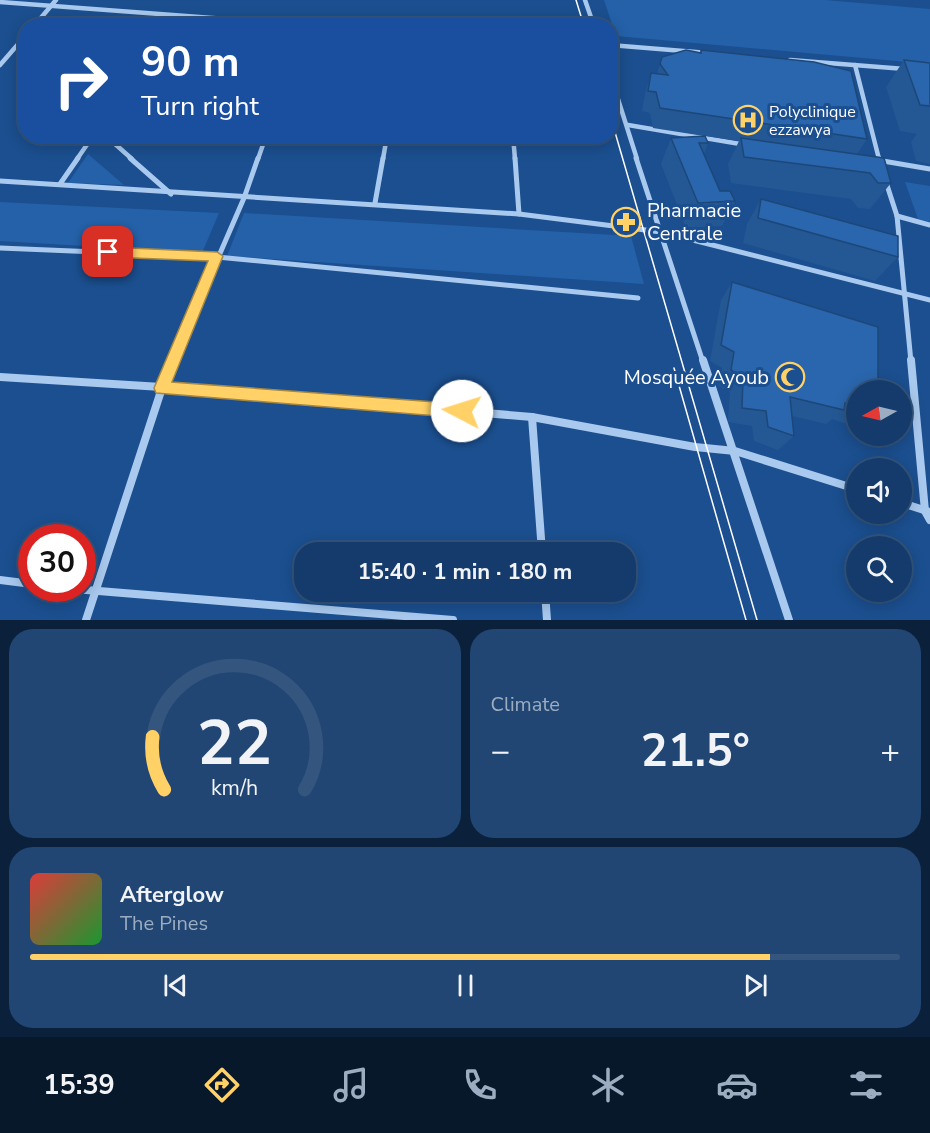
<!DOCTYPE html>
<html lang="en">
<head>
<meta charset="utf-8">
<style>
	body { margin:0; font-family:"Nunito Sans",sans-serif; background:#214673; color:#f1f3f6; height:100vh; display:flex; flex-direction:column; font-size:22px; white-space:nowrap }
	* { box-sizing:border-box; margin:0 }
	p { font-size:20px; color:#9dadc1 }
	.icon { flex:none; width:33px; height:33px; fill:none; stroke:currentColor; stroke-width:2; stroke-linecap:round; stroke-linejoin:round }
	.map { position:relative; height:620px; overflow:hidden }
	.drawer { display:flex; flex-direction:column; gap:9px; padding:9px; background:#0b203b; flex:1 }
	.drawer>* { flex:none }
	.top-card { position:absolute; left:18px; top:18px; width:600px; height:126px; border-radius:24px; box-shadow:0 3px 15px #0003,0 0 0 2px #33557e; background:#1a4fa0; color:#fff; overflow:hidden }
	.needle { width:39px; rotate:262deg }
	.tools { position:absolute; left:846px; top:380px; display:grid; gap:12px }
	.tools a { display:grid; place-items:center; width:66px; height:66px; border-radius:50%; background:#143b6b; box-shadow:0 3px 15px #0003,0 0 0 2px #33557e; font-size:30px }
	.speed { position:absolute; left:18px; top:524px; display:flex; gap:12px; font-size:30px; font-weight:700; text-align:center }
	.speed>* { display:grid; place-content:center; width:78px; height:78px; border-radius:50%; background:#143b6b; box-shadow:0 3px 15px #0003,0 0 0 2px #33557e; line-height:1 }
	.speed .limit { border:9px solid #d22; background:#fff; color:#111 }
	.pin { position:absolute; display:grid; place-items:center; width:51px; height:51px; color:#fff; margin:-26px; border-radius:12px; box-shadow:0 3px 9px #0006 }
	.me { position:absolute; width:66px; margin:-33px; rotate:275deg; stroke-linejoin:round; filter:drop-shadow(0 0 4px #0008) }
	.turn { display:flex; align-items:center; gap:21px; height:126px; padding:0 24px; font-size:27px }
	.turn .icon { width:78px; height:78px; stroke-width:2.5 }
	.turn b { display:block; font-size:42px; line-height:51px }
	.big { font-size:45px; font-weight:700; line-height:1.1 }
	.drawer .widget { flex:1; display:flex; flex-direction:column; justify-content:center; gap:9px; min-width:0; padding:0 21px; border-radius:24px; background:#214673 }
	.drawer .dial { align-items:center; gap:0 }
	.dial svg { height:156px; overflow:visible; fill:none; stroke:#33557e; stroke-width:7; stroke-linecap:round; text-anchor:middle }
	.dial text { fill:#f1f3f6; stroke:none }
	.song { display:flex; align-items:center; gap:18px }
	.cover { width:72px; height:72px; border-radius:9px; background:linear-gradient(135deg,hsl(0 70% 55%),hsl(130 70% 35%)) }
	.played { height:6px; border-radius:3px; background:linear-gradient(90deg,#ffd166 85%,#33557e 85%) }
	.keys { display:flex; justify-content:space-around; direction:ltr }
	.heat { display:flex; justify-content:space-between; align-items:center; font-size:33px; direction:ltr }
	.drawer .tiles { flex:1; display:grid; gap:9px; grid-template-columns:1fr 1fr }
	.widget:last-child { grid-column:span 2 }
	.trip { position:absolute; left:294px; top:542px; width:342px; height:60px; border-radius:24px; background:#143b6b; box-shadow:0 3px 15px #0003,0 0 0 2px #33557e; font-weight:700; line-height:60px; text-align:center }
	.tabs { display:flex; height:96px; justify-content:space-around; align-items:center; background:#08182b; color:#9dadc1 }
	.tabs .icon { width:42px; height:42px }
	.tabs .selected { color:#ffd166 }
	.tabs b { font-size:27px; color:#f1f3f6 }
	.map>svg:first-child { display:block }
	.green { fill:#2461a8 }
	.lines { fill:none; stroke-linecap:round; stroke-linejoin:round }
	.minor-far2 { stroke:#a9c9ee; stroke-width:4.5 }
	.minor-far1 { stroke:#a9c9ee; stroke-width:5 }
	.minor { stroke:#a9c9ee; stroke-width:8 }
	.tram { stroke:#fff; stroke-width:1.5 }
	.wall { fill:#245895 }
	.building { fill:#2a66ad; stroke:#1d4779; stroke-width:1.5 }
	.route { fill:#ffd166; stroke:#a68842; stroke-width:1.5 }
	.labels { text-anchor:middle; stroke-width:6; stroke-linejoin:round; paint-order:stroke }
	.far-poi-label { font-size:16px; fill:#fff; stroke:#1b4f8f; text-anchor:start }
	.poi-label { font-size:20px; fill:#fff; stroke:#1b4f8f; text-anchor:start }
</style>
</head>
<body>
<div class="map">
<svg width="930" height="620" viewBox="0 0 930 620">
	<rect width="100%" height="100%" fill="#1b4f8f"/>
	<g class="green">
		<polygon points="604,0 825,0 930,9 930,64 616,36"/>
		<polygon points="88,154 124,185 68,183"/>
		<polygon points="905,182 930,186 930,222 918,219"/>
		<polygon points="0,202 219,213 202,253 0,241"/>
		<polygon points="244,213 631,236 644,284 227,256"/>
	</g>
	<g class="lines">
		<g class="minor-far2">
			<polyline points="585,0 594,26"/>
			<polyline points="0,2 319,26"/>
			<polyline points="34,26 56,0"/>
			<polyline points="610,45 708,53"/>
			<polyline points="790,60 905,69"/>
			<polyline points="0,65 26,35"/>
			<polyline points="855,65 879,159"/>
			<polyline points="610,74 637,159"/>
			<polyline points="628,125 746,145"/>
			<polyline points="106,136 132,159"/>
			<polyline points="513,136 515,159"/>
			<polyline points="77,159 93,136"/>
			<polyline points="258,159 266,136"/>
			<polyline points="383,159 387,136"/>
		</g>
		<g class="minor-far1">
			<polyline points="130,158 171,194"/>
			<polyline points="515,158 519,214"/>
			<polyline points="636,158 703,362"/>
			<polyline points="879,158 880,163"/>
			<polyline points="877,160 930,169"/>
			<polyline points="0,181 519,214 661,232 930,300"/>
			<polyline points="886,182 897,216 911,362"/>
			<polyline points="60,184 78,158"/>
			<polyline points="375,203 383,158"/>
			<polyline points="897,216 930,225"/>
			<polyline points="0,248 217,257 638,298"/>
			<polyline points="173,362 244,198 258,158"/>
		</g>
		<g class="minor">
			<polyline points="703,360 789,620"/>
			<polyline points="911,360 925,511 930,520"/>
			<polyline points="0,377 226,391 532,417 695,447 735,451 856,489"/>
			<polyline points="532,417 542,552"/>
			<polyline points="902,503 927,511"/>
			<polyline points="0,580 32,584"/>
			<polyline points="62,588 453,620"/>
			<polyline points="545,591 547,620"/>
			<polyline points="86,620 162,388 174,360"/>
		</g>
		<g class="tram">
			<polyline points="576,0 584,26"/>
			<polyline points="610,115 757,620"/>
			<polyline points="674,368 746,620"/>
		</g>
	</g>
	<g class="wall">
		<polygon points="701,50 867,139 857,154 891,183 870,209 858,208 851,199 731,183 728,164 739,141 705,136 708,143 704,154 720,191 735,201 722,226 686,228 661,164 671,138 704,136 653,128 650,113 642,111 645,94 651,73 657,74 662,57 700,53"/>
		<polygon points="904,60 930,63 930,164 916,161 911,142 917,134 900,131 886,87"/>
		<polygon points="761,199 898,257 875,281 743,243 747,224"/>
		<polygon points="732,282 856,390 856,427 832,419 826,424 792,416 794,436 778,450 754,441 752,426 728,422 730,392 719,386 722,368 710,361 721,300"/>
	</g>
	<g class="building">
		<polygon points="686,50 701,53 701,50 814,62 851,71 867,139 660,108 656,92 648,91 651,73 668,75 660,64 662,57"/>
		<polygon points="904,60 930,63 930,106 920,105"/>
		<polygon points="705,136 708,143 699,143 720,191 730,191 735,201 698,203 671,138"/>
		<polygon points="741,138 884,158 891,183 878,183 870,173 744,157"/>
		<polygon points="761,199 898,236 898,257 758,218"/>
		<polygon points="732,282 878,327 878,390 856,390 856,407 845,403 844,410 790,397 794,436 768,427 766,411 742,408 743,377 731,370 734,352 721,345"/>
	</g>
	<polygon class="route" points="108,247 217,252 223,256 172,382 462,404 467,406 469,411 467,416 462,418 156,393 154,388 208,261 108,257 102,252"/>
	<defs>
		<g id="hospital-ring" transform="scale(1.5)"><circle r="9.5" fill="#1b4f8f" stroke="#ffd166" stroke-width="1.5"/><path d="M-5-5h3v3.5h4V-5h3V5h-3V1.5h-4V5h-3Z" fill="#ffd166"/></g>
		<g id="pharmacy-ring" transform="scale(1.5)"><circle r="9.5" fill="#1b4f8f" stroke="#ffd166" stroke-width="1.5"/><path d="M-2-6h4v4h4v4h-4v4h-4v-4h-4v-4h4Z" fill="#ffd166"/></g>
		<g id="mosque-ring" transform="scale(1.5)"><circle r="9.5" fill="#1b4f8f" stroke="#ffd166" stroke-width="1.5"/><path d="M3.5-4.9A6 6 0 1 0 3.5 4.9A5 5 0 1 1 3.5-4.9Z" fill="#ffd166"/></g>
	</defs>
	<g fill-rule="evenodd">
		<use href="#hospital-ring" x="748" y="120"/>
		<use href="#pharmacy-ring" x="626" y="222"/>
		<use href="#mosque-ring" x="790" y="377"/>
	</g>
	<g class="labels">
		<g class="far-poi-label">
			<text x="769" y="117">Polyclinique<tspan x="769" dy="18">ezzawya</tspan></text>
		</g>
		<g class="poi-label">
			<text x="647" y="217">Pharmacie<tspan x="647" dy="23">Centrale</tspan></text>
			<text x="769" y="384" text-anchor="end">Mosquée Ayoub</text>
		</g>
	</g>
</svg>
<div class="tools">
<a><svg class="needle" viewBox="-14 -14 28 28"><path d="M0-13l5 13h-10z" fill="#e53935"/><path d="M0 13l5-13h-10z" fill="#9dadc1"/></svg></a>
<a><svg class="icon" aria-label="sound" viewBox="0 0 24 24"><path d="M4 9h4l5-4v14l-5-4H4zM17 9q2 3 0 6"/></svg></a>
<a><svg class="icon" aria-label="search" viewBox="0 0 24 24"><circle cx="10" cy="10" r="6"/><path d="M15 15l6 6"/></svg></a>
</div>
<div class="speed"><div class="limit">30</div></div>
<div class="pin" style="left:108px;top:252px;background:#d93025"><svg class="icon" aria-label="arrive" viewBox="0 0 24 24"><path d="M6 21V4h12l-3 4 3 4H6"/></svg></div>
<svg class="me" style="left:462px;top:411px" viewBox="-20 -20 40 40"><circle r="19" fill="#fff"/><path d="M0-13L10 11 0 6-10 11z" fill="#ffd166"/></svg>
<div class="trip">15:40 · 1 min · 180 m</div>
<div class="top-card">
<div class="turn"><svg class="icon" aria-label="right" viewBox="0 0 24 24"><path d="M7 20v-9h11M14 6l5 5-5 5"/></svg><div><b>90 m</b>Turn right</div></div>
</div>
</div>
<section class="drawer">
<div class="tiles">
<div class="widget dial"><svg viewBox="0 0 100 80">
<path d="M14 69A42 42 0 1 1 86 69"/>
<path d="M14 69A42 42 0 0 1 8 42" stroke="#ffd166"/>
<text x="50" y="56" font-size="32" font-weight="700">22</text>
<text x="50" y="72" font-size="11">km/h</text>
</svg></div>
<div class="widget"><p>Climate</p>
<div class="heat"><a>−</a><b class="big">21.5°</b><a>+</a></div>
</div>
<div class="widget">
<div class="song"><i class="cover"></i><div><b>Afterglow</b><p>The Pines</p></div></div>
<div class="played"></div>
<div class="keys"><svg class="icon" aria-label="previous" viewBox="0 0 24 24"><path d="M18 5L8 12l10 7zM5 5v14"/></svg><svg class="icon" aria-label="pause" viewBox="0 0 24 24"><path d="M8 5v14M16 5v14"/></svg><svg class="icon" aria-label="next" viewBox="0 0 24 24"><path d="M6 5l10 7-10 7zM19 5v14"/></svg></div>
</div>
</div>
</section>
<nav class="tabs">
<b>15:39</b>
<svg class="icon selected" aria-label="directions" viewBox="0 0 24 24"><path d="M12 3l9 9-9 9-9-9zM9 14v-3h6M13 9l2 2-2 2"/></svg>
<svg class="icon" aria-label="music" viewBox="0 0 24 24"><path d="M9 18V5l10-2v13"/><circle cx="6" cy="18" r="3"/><circle cx="16" cy="16" r="3"/></svg>
<svg class="icon" aria-label="phone" viewBox="0 0 24 24"><path d="M5 4h4l2 5-3 2q2 4 5 5l2-3 5 2v4C11 20 4 13 5 4z"/></svg>
<svg class="icon" aria-label="climate" viewBox="0 0 24 24"><path d="M12 3v18M4 7l16 10M4 17L20 7"/></svg>
<svg class="icon" aria-label="car" viewBox="0 0 24 24"><path d="M5 17H2v-5l4-1 3-4h7l3 4 3 1v5h-3M9 17h6M6 11h13"/><circle cx="7" cy="17" r="2"/><circle cx="17" cy="17" r="2"/></svg>
<svg class="icon" aria-label="filters" viewBox="0 0 24 24"><path d="M4 7h16M4 17h16"/><circle cx="9" cy="7" r="2"/><circle cx="15" cy="17" r="2"/></svg>
</nav>
</body>
</html>
